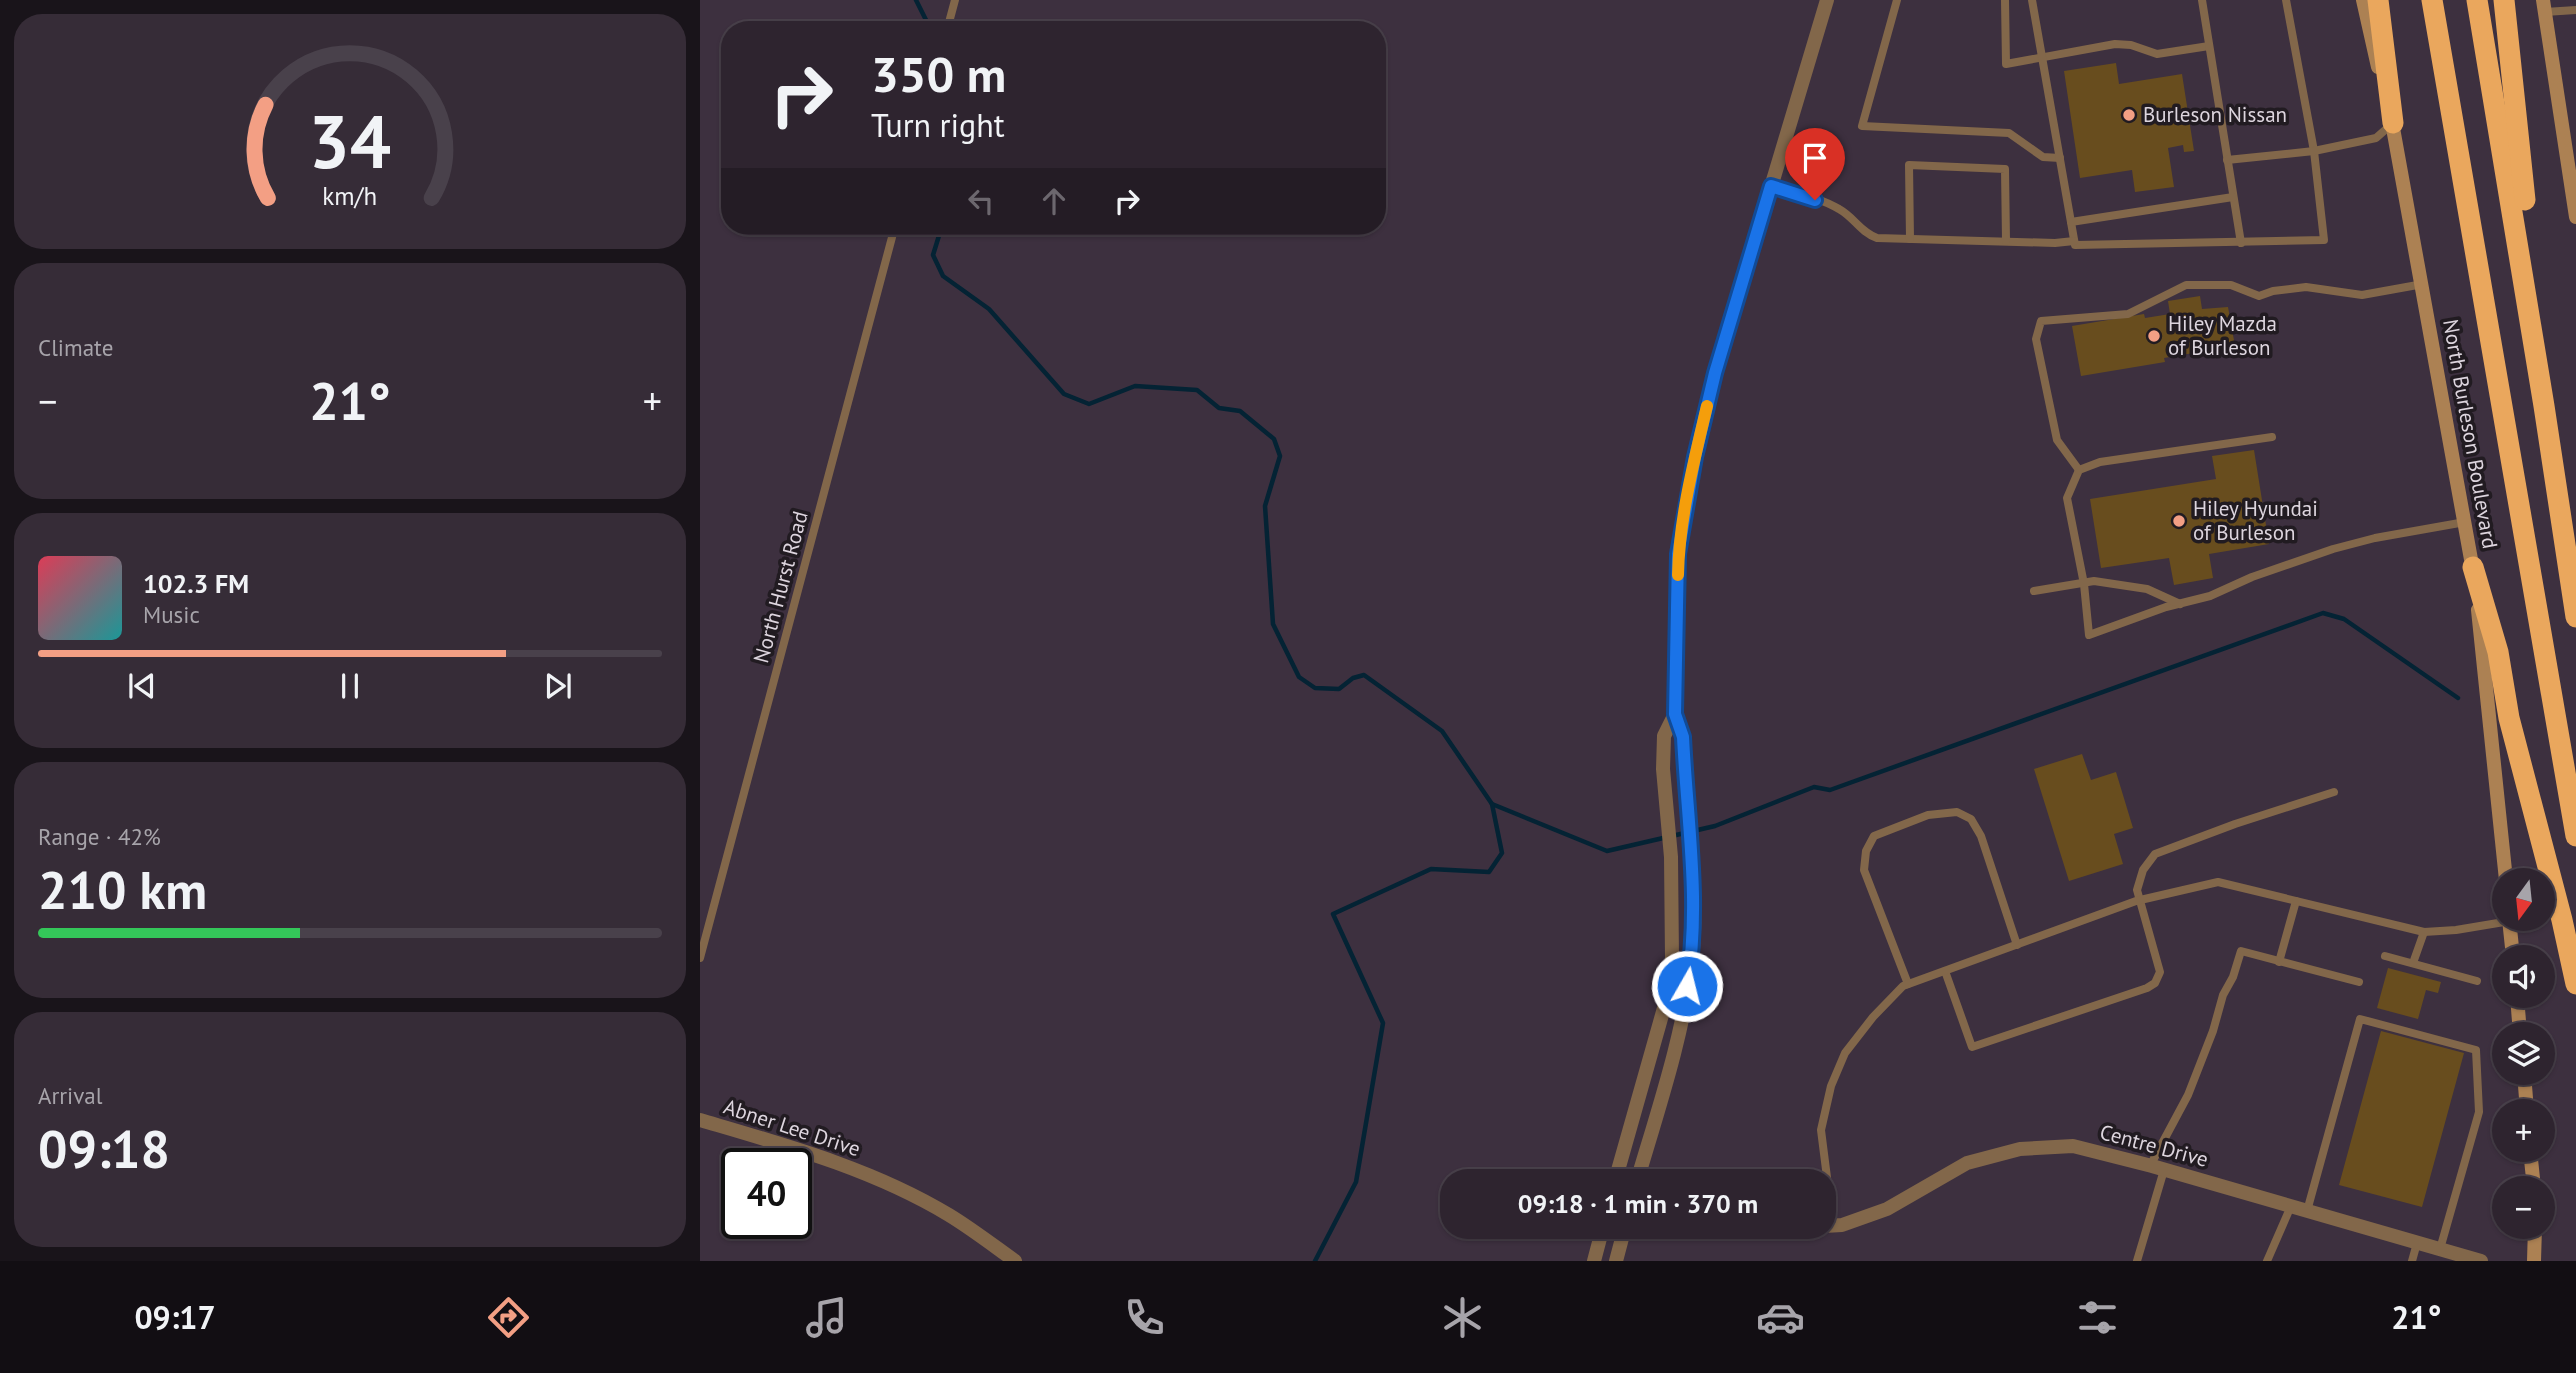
<!DOCTYPE html>
<html lang="en">
<head>
<meta charset="utf-8">
<style>
	body { margin:0; font-family:"PT Sans",sans-serif; background:#362c37; color:#f1f3f6; height:100vh; display:flex; flex-direction:column; font-size:26px; white-space:nowrap }
	* { box-sizing:border-box; margin:0 }
	p { font-size:23px; color:#a7a4aa }
	.icon { flex:none; width:38px; height:38px; fill:none; stroke:currentColor; stroke-width:2; stroke-linecap:round; stroke-linejoin:round }
	.map { position:relative; flex:1; overflow:hidden }
	.drawer { display:flex; flex-direction:column; gap:14px; padding:14px; background:#19141a; width:700px }
	.drawer>* { flex:none }
	.banner { position:absolute; left:21px; top:21px; width:665px; height:214px; border-radius:28px; box-shadow:0 2px 5px #0004,0 0 0 2px #49414b; background:#2e242f; color:#f1f3f6; overflow:hidden }
	.needle { width:46px; rotate:195deg }
	.tools { position:absolute; left:1792px; top:868px; display:grid; gap:14px }
	.tools a { display:grid; place-items:center; width:63px; height:63px; border-radius:50%; background:#2e242f; box-shadow:0 2px 5px #0004,0 0 0 2px #49414b; font-size:35px }
	.speed { position:absolute; left:21px; top:1148px; display:flex; gap:14px; font-size:35px; font-weight:700; text-align:center }
	.speed>* { display:grid; place-content:center; width:91px; height:91px; border-radius:50%; background:#2e242f; box-shadow:0 2px 5px #0004,0 0 0 2px #49414b; line-height:1 }
	.speed .limit { border:4px solid #111; border-radius:10px; background:#fff; color:#111 }
	.pin { position:absolute; display:grid; place-items:center; width:60px; height:60px; color:#fff; margin:-72px -30px; border-radius:50% 50% 50% 0; rotate:-45deg; box-shadow:0 0 7px #0007 }
	.pin .icon { rotate:45deg }
	.me { position:absolute; width:77px; margin:-38px; rotate:8deg; stroke-linejoin:round; filter:drop-shadow(0 0 5px #0008) }
	.turn { display:flex; align-items:center; gap:24px; height:147px; padding:0 35px; font-size:32px }
	.turn .icon { width:91px; height:91px; stroke-width:2.5 }
	.turn b { display:block; font-size:49px; line-height:60px }
	.lanes { display:flex; align-items:center; height:66px; padding:0 35px; background:#0003; justify-content:center; gap:35px; direction:ltr }
	.lanes .off { opacity:.35 }
	.big { font-size:52px; font-weight:800; line-height:1.1 }
	.drawer .widget { flex:1; display:flex; flex-direction:column; justify-content:center; gap:10px; min-width:0; padding:0 24px; border-radius:28px; background:#362c37 }
	.drawer .dial { align-items:center; gap:0 }
	.dial svg { height:182px; overflow:visible; fill:none; stroke:#49414b; stroke-width:7; stroke-linecap:round; text-anchor:middle }
	.dial text { fill:#f1f3f6; stroke:none }
	.song { display:flex; align-items:center; gap:21px }
	.cover { width:84px; height:84px; border-radius:10px; background:linear-gradient(135deg,hsl(350 70% 55%),hsl(180 70% 35%)) }
	.played { height:7px; border-radius:4px; background:linear-gradient(90deg,#f39f84 75%,#49414b 75%) }
	.keys { display:flex; justify-content:space-around; direction:ltr }
	.heat { display:flex; justify-content:space-between; align-items:center; font-size:38px; direction:ltr }
	.charge { height:10px; border-radius:5px; background:linear-gradient(90deg,#34c759 42%,#49414b 0) }
	.trip { position:absolute; left:740px; top:1169px; width:396px; height:70px; border-radius:28px; background:#2e242f; box-shadow:0 2px 5px #0004,0 0 0 2px #49414b; font-weight:800; line-height:70px; text-align:center }
	.tab-bar { display:flex; height:112px; justify-content:space-around; align-items:center; background:#120e13; color:#a7a4aa }
	.tab-bar .icon { width:49px; height:49px }
	.tab-bar .current { color:#f39f84 }
	.tab-bar b { font-size:32px; color:#f1f3f6 }
	main { display:flex; flex:1; min-height:0 }
	.map>svg:first-child { display:block }
	.lines { fill:none; stroke-linecap:round; stroke-linejoin:round }
	.stream { stroke:#042334; stroke-width:4.5 }
	.building { fill:#684d1e }
	.service { stroke:#82674a; stroke-width:8 }
	.tertiary { stroke:#82674a; stroke-width:14 }
	.secondary { stroke:#ac8153; stroke-width:14 }
	.motorway { stroke:#eaa75d; stroke-width:21 }
	.route-casing { stroke:#114b97; stroke-width:18 }
	.route { stroke:#1a73e8; stroke-width:12 }
	.slow { stroke:#f59e0b; stroke-width:12 }
	.poi-dot { fill:#f39f84; stroke:#211b21; stroke-width:2.5 }
	.labels { text-anchor:middle; stroke-width:7; stroke-linejoin:round; paint-order:stroke }
	.poi-label { font-size:21px; fill:#ddd5de; stroke:#211b21; text-anchor:start }
	.street-label { font-size:21px; fill:#ddd5de; stroke:#211b21 }
</style>
</head>
<body>
<main>
<section class="drawer">
<div class="widget dial"><svg viewBox="0 0 100 80">
<path d="M14 69A42 42 0 1 1 86 69"/>
<path d="M14 69A42 42 0 0 1 13 28" stroke="#f39f84"/>
<text x="50" y="56" font-size="32" font-weight="700">34</text>
<text x="50" y="72" font-size="11">km/h</text>
</svg></div>
<div class="widget"><p>Climate</p>
<div class="heat"><a>−</a><b class="big">21°</b><a>+</a></div>
</div>
<div class="widget">
<div class="song"><i class="cover"></i><div><b>102.3 FM</b><p>Music</p></div></div>
<div class="played"></div>
<div class="keys"><svg class="icon" aria-label="previous" viewBox="0 0 24 24"><path d="M18 5L8 12l10 7zM5 5v14"/></svg><svg class="icon" aria-label="pause" viewBox="0 0 24 24"><path d="M8 5v14M16 5v14"/></svg><svg class="icon" aria-label="next" viewBox="0 0 24 24"><path d="M6 5l10 7-10 7zM19 5v14"/></svg></div>
</div>
<div class="widget"><p>Range · 42%</p><b class="big">210 km</b><div class="charge"></div></div>
<div class="widget"><p>Arrival</p><b class="big">09:18</b></div>
</section>
<div class="map">
<svg width="1876" height="1261" viewBox="0 0 1876 1261">
	<rect width="100%" height="100%" fill="#3d303f"/>
	<g class="lines">
		<g class="stream">
			<polyline points="216,0 231,30"/>
			<polyline points="242,226 233,255 243,276 289,309 364,394 389,404 435,386 497,390 519,408 540,411 574,439 580,456 565,506 573,624 599,677 615,688 639,689 653,678 664,675 742,731 792,804 907,851 1015,826 1114,787 1130,790 1623,613 1644,619 1758,698"/>
			<polyline points="615,1261 656,1182 683,1023 633,914 731,869 789,872 802,853 792,804"/>
		</g>
	</g>
	<g class="building">
		<polygon points="1416,63 1419,84 1482,74 1494,151 1484,152 1483,145 1468,148 1474,187 1435,192 1432,170 1380,178 1364,71"/>
		<polygon points="1500,296 1502,309 1528,307 1535,346 1464,358 1465,362 1381,376 1372,326 1444,314 1445,318 1470,314 1468,301"/>
		<polygon points="1554,450 1569,544 1509,554 1513,578 1474,585 1469,558 1401,568 1390,499 1516,479 1512,456"/>
		<polygon points="1382,754 1391,780 1416,772 1433,828 1414,834 1423,864 1369,881 1334,769"/>
		<polygon points="1688,968 1741,982 1738,993 1726,990 1718,1019 1677,1008"/>
		<polygon points="1681,1031 1764,1053 1722,1207 1639,1185"/>
	</g>
	<g class="lines">
		<g class="service">
			<polyline points="1197,0 1162,126 1309,133 1343,157 1360,158"/>
			<polyline points="1305,0 1306,64 1415,44 1431,45 1457,54 1509,46"/>
			<polyline points="1332,0 1375,245 1624,240 1614,151 1586,0"/>
			<polyline points="1502,0 1541,243"/>
			<polyline points="1845,12 1876,10"/>
			<polyline points="247,30 255,0"/>
			<polyline points="1527,160 1614,151 1676,138 1693,123"/>
			<path d="M1071 185C1093 192 1119 197 1139 209 1155 218 1159 231 1177 238L1355 243 1374 241"/>
			<polyline points="1371,222 1533,197"/>
			<polyline points="1210,239 1209,165 1305,169 1306,241"/>
			<polyline points="1572,437 1400,462 1379,470 1367,498 1384,584 1389,635 1466,607 1510,596 1552,577 1633,549 1675,538 1765,522"/>
			<polyline points="1379,470 1357,440 1336,339 1341,321 1428,314 1486,285 1531,285 1559,296 1573,291 1606,287 1662,295 1723,284"/>
			<polyline points="1334,591 1394,581 1447,589 1480,604"/>
			<polyline points="1685,956 1777,981"/>
			<polyline points="0,958 195,226"/>
			<polyline points="1579,962 1596,901"/>
			<polyline points="1713,963 1724,932"/>
			<polyline points="1245,971 1272,1047 1447,988 1455,983 1460,972 1437,890 1443,870 1455,854 1535,824 1634,792"/>
			<polyline points="1208,984 1164,870 1166,851 1174,836 1228,815 1257,812 1271,819 1281,836 1317,945"/>
			<polyline points="1450,1166 1488,1095 1513,1031 1523,995 1533,977 1541,951 1659,982"/>
			<polyline points="1607,1211 1660,1019 1776,1050 1779,1112 1740,1249"/>
			<polyline points="1133,1225 1121,1130 1131,1086 1145,1053 1173,1017 1203,986 1436,901 1518,882 1724,932 1756,930 1810,921"/>
			<polyline points="1437,1261 1464,1170"/>
			<polyline points="1567,1261 1591,1206"/>
			<polyline points="1712,1261 1717,1243"/>
		</g>
		<g class="tertiary">
			<path d="M0 1120C85 1145 173 1169 249 1215 272 1229 294 1246 315 1261"/>
			<polyline points="915,1181 964,1008 972,958 971,857 963,769 964,736 975,714"/>
			<path d="M937 1181C958 1110 984 1033 992 960 1000 886 986 810 983 737L975 714 978 553 995 458 1015 374 1127 0"/>
			<polyline points="1124,1226 1142,1225 1187,1209 1267,1163 1320,1149 1373,1146 1452,1166 1781,1261"/>
			<polyline points="1093,1227 1105,1227"/>
			<polyline points="894,1261 903,1227"/>
			<polyline points="916,1261 925,1227"/>
		</g>
		<g class="secondary">
			<polyline points="1663,0 1678,67"/>
			<polyline points="1843,0 1876,217"/>
			<polyline points="1691,117 1774,576"/>
			<polyline points="1778,610 1806,880"/>
			<polyline points="1809,919 1813,957"/>
			<polyline points="1817,996 1820,1034"/>
			<polyline points="1824,1073 1827,1111"/>
			<polyline points="1830,1150 1834,1188"/>
			<polyline points="1834,1261 1835,1227"/>
		</g>
		<g class="motorway">
			<polyline points="1678,0 1693,123"/>
			<polyline points="1732,0 1876,836"/>
			<polyline points="1777,0 1844,406 1876,617"/>
			<polyline points="1804,0 1825,200"/>
			<polyline points="1773,567 1798,652 1809,718 1862,920 1876,984"/>
		</g>
	</g>
	<g class="lines">
		<g class="route-casing">
			<path id="route" d="M987 986C1001 904 987 820 983 737L975 714 978 554 995 457 1015 373 1071 186 1115 200"/>
		</g>
		<use href="#route" class="route"/>
		<path class="slow" d="M978 575C979 519 994 461 1007 406"/>
	</g>
	<g class="poi-dot">
		<circle cx="1429" cy="115" r="7"/>
		<circle cx="1454" cy="336" r="7"/>
		<circle cx="1479" cy="521" r="7"/>
	</g>
	<g class="labels">
		<g class="poi-label">
			<text x="1443" y="122">Burleson Nissan</text>
			<text x="1468" y="331">Hiley Mazda<tspan x="1468" dy="24">of Burleson</tspan></text>
			<text x="1493" y="516">Hiley Hyundai<tspan x="1493" dy="24">of Burleson</tspan></text>
		</g>
		<g class="street-label">
			<text transform="translate(1770 434) rotate(80)" y="7">North Burleson Boulevard</text>
			<text transform="translate(81 587) rotate(-75)" y="7">North Hurst Road</text>
			<text transform="translate(92 1128) rotate(18)" y="7">Abner Lee Drive</text>
			<text transform="translate(1454 1146) rotate(15)" y="7">Centre Drive</text>
		</g>
	</g>
</svg>
<div class="tools">
<a><svg class="needle" viewBox="-14 -14 28 28"><path d="M0-13l5 13h-10z" fill="#e53935"/><path d="M0 13l5-13h-10z" fill="#a7a4aa"/></svg></a>
<a><svg class="icon" aria-label="sound" viewBox="0 0 24 24"><path d="M4 9h4l5-4v14l-5-4H4zM17 9q2 3 0 6"/></svg></a>
<a><svg class="icon" aria-label="layers" viewBox="0 0 24 24"><path d="M12 4l9 5-9 5-9-5zM3 14l9 5 9-5"/></svg></a>
<a>+</a>
<a>−</a>
</div>
<div class="speed"><div class="limit">40</div></div>
<div class="pin" style="left:1115px;top:200px;background:#d93025"><svg class="icon" aria-label="arrive" viewBox="0 0 24 24"><path d="M6 21V4h12l-3 4 3 4H6"/></svg></div>
<svg class="me" style="left:987px;top:986px" viewBox="-20 -20 40 40"><circle r="17" fill="#1a73e8" stroke="#fff" stroke-width="3"/><path d="M0-11L8 9 0 5-8 9z" fill="#fff"/></svg>
<div class="trip">09:18 · 1 min · 370 m</div>
<div class="banner">
<div class="turn"><svg class="icon" aria-label="right" viewBox="0 0 24 24"><path d="M7 20v-9h11M14 6l5 5-5 5"/></svg><div><b>350 m</b>Turn right</div></div>
<div class="lanes"><svg class="icon off" aria-label="left" viewBox="0 0 24 24"><path d="M17 20v-9H6M10 6l-5 5 5 5"/></svg><svg class="icon off" aria-label="ahead" viewBox="0 0 24 24"><path d="M12 20V5M6 11l6-6 6 6"/></svg><svg class="icon" aria-label="right" viewBox="0 0 24 24"><path d="M7 20v-9h11M14 6l5 5-5 5"/></svg></div>
</div>
</div>
</main>
<nav class="tab-bar">
<b>09:17</b>
<svg class="icon current" aria-label="directions" viewBox="0 0 24 24"><path d="M12 3l9 9-9 9-9-9zM9 14v-3h6M13 9l2 2-2 2"/></svg>
<svg class="icon" aria-label="music" viewBox="0 0 24 24"><path d="M9 18V5l10-2v13"/><circle cx="6" cy="18" r="3"/><circle cx="16" cy="16" r="3"/></svg>
<svg class="icon" aria-label="phone" viewBox="0 0 24 24"><path d="M5 4h4l2 5-3 2q2 4 5 5l2-3 5 2v4C11 20 4 13 5 4z"/></svg>
<svg class="icon" aria-label="climate" viewBox="0 0 24 24"><path d="M12 3v18M4 7l16 10M4 17L20 7"/></svg>
<svg class="icon" aria-label="car" viewBox="0 0 24 24"><path d="M5 17H2v-5l4-1 3-4h7l3 4 3 1v5h-3M9 17h6M6 11h13"/><circle cx="7" cy="17" r="2"/><circle cx="17" cy="17" r="2"/></svg>
<svg class="icon" aria-label="filters" viewBox="0 0 24 24"><path d="M4 7h16M4 17h16"/><circle cx="9" cy="7" r="2"/><circle cx="15" cy="17" r="2"/></svg>
<b>21°</b>
</nav>
</body>
</html>
